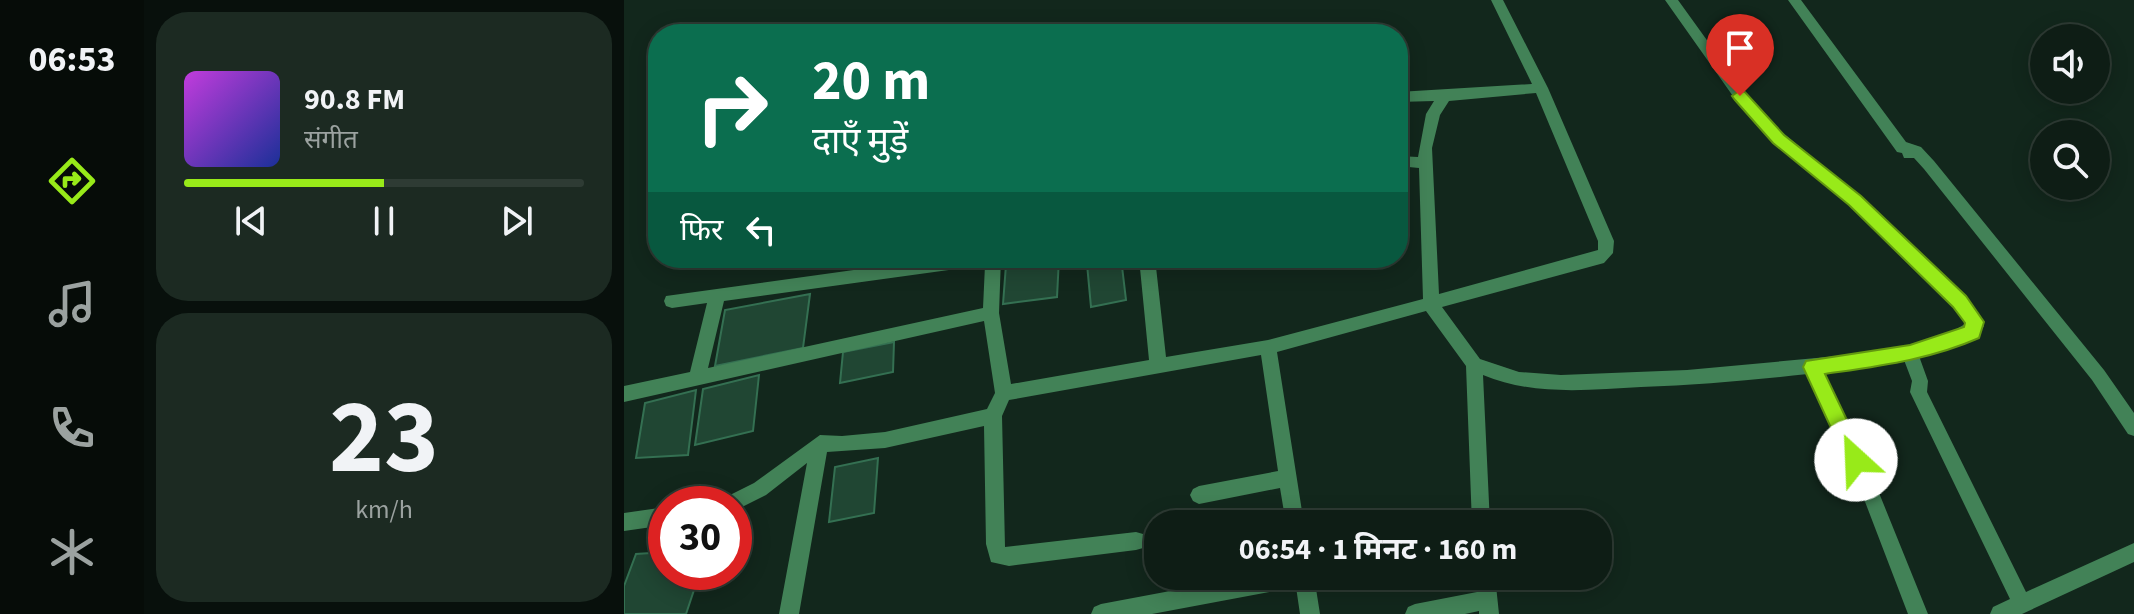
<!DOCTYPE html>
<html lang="hi">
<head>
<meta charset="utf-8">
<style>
	body { margin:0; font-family:"Source Sans 3","Noto Sans Devanagari",sans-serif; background:#1c2a22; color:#f1f3f6; height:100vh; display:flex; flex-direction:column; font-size:30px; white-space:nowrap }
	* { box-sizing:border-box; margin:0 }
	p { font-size:26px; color:#9ba2a0 }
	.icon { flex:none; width:44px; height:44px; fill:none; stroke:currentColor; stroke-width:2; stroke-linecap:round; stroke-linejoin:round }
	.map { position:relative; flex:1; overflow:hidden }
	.details { display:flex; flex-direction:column; gap:12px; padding:12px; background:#08100c; width:480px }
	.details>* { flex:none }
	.banner { position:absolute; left:24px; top:24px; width:760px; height:244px; border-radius:32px; box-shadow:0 4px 20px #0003,0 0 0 2px #2e3b34; background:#0b6e4f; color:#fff; overflow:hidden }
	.controls { position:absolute; left:1406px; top:24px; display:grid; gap:16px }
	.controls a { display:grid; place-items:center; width:80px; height:80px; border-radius:50%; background:#0e1d15; box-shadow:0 4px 20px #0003,0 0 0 2px #2e3b34; font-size:40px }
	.speed { position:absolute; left:24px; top:486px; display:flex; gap:16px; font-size:40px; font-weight:700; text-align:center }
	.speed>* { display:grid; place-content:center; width:104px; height:104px; border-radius:50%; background:#0e1d15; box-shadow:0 4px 20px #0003,0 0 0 2px #2e3b34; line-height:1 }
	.speed .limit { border:12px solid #d22; background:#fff; color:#111 }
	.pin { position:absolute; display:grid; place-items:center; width:68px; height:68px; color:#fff; margin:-82px -34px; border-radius:50% 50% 50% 0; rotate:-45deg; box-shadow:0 0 8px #0007 }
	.pin .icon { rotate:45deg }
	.me { position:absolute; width:88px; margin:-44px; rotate:335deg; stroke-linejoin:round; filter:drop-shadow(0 0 6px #0008) }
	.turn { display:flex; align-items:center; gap:28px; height:168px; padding:0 32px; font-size:36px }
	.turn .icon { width:104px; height:104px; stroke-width:2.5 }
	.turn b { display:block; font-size:56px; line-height:68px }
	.then { display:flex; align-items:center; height:76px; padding:0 32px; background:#0003; gap:16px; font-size:30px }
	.details .widget { flex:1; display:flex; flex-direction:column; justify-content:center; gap:12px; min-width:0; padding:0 28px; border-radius:32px; background:#1c2a22 }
	.details .dial { align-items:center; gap:0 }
	.dial b { font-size:104px; line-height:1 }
	.song { display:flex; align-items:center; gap:24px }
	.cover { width:96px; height:96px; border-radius:12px; background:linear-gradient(135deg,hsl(290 70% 55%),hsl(230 70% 35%)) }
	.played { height:8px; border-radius:4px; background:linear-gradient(90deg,#98ea19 50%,#2e3b34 50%) }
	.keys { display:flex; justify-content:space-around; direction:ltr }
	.trip { position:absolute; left:520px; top:510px; width:468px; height:80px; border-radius:32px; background:#0e1d15; box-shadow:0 4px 20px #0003,0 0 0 2px #2e3b34; font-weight:700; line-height:80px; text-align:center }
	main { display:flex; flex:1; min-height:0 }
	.tabs { display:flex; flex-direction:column; width:144px; justify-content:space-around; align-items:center; background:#060c08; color:#9ba2a0 }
	.tabs .icon { width:56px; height:56px }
	.tabs .active { color:#98ea19 }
	.tabs b { font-size:36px; color:#f1f3f6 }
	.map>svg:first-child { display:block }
	.building { fill:#204633; stroke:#347052; stroke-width:2 }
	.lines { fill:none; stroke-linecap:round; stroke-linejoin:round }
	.street { fill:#428257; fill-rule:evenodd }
	.route { fill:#98ea19; stroke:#639810; stroke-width:2 }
</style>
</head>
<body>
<main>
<nav class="tabs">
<b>06:53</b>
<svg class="icon active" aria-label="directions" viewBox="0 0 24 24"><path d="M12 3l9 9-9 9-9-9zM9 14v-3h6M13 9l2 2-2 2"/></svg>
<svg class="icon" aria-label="music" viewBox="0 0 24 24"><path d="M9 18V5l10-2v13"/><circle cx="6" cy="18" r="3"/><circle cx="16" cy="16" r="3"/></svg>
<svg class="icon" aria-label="phone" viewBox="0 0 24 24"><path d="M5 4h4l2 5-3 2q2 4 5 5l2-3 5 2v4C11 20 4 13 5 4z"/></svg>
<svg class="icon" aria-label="climate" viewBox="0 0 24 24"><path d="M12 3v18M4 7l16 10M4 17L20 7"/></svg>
</nav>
<section class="details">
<div class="widget">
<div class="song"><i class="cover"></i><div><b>90.8 FM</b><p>संगीत</p></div></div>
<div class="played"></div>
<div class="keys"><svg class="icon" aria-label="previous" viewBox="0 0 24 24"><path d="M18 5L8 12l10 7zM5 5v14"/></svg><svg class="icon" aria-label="pause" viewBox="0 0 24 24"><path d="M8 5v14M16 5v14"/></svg><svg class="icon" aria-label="next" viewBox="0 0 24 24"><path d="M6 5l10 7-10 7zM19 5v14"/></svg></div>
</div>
<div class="widget dial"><b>23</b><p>km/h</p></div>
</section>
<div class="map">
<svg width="1510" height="614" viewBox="0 0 1510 614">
	<rect width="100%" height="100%" fill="#12271c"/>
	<g class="building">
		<polygon points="435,258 433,297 379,304 382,265"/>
		<polygon points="497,258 502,300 467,307 463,264"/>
		<polygon points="186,294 179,348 91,366 101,310"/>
		<polygon points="270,342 269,372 216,383 219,352"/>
		<polygon points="135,375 129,431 71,445 79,389"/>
		<polygon points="72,390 64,455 12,458 21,403"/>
		<polygon points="254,458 250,513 205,522 211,467"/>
		<polygon points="42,552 42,572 76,572 62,614 0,614 0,586 12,554"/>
	</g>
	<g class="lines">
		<g class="street">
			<path d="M867 0H879L924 88 990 241 989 253 980 263 818 307 856 359 895 372 937 375 1063 370 1214 356 1280 346 1324 334 1341 324 1329 307 1226 205 1142 135 1111 99 1041 0H1054L1121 93 1152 127 1236 197 1341 297 1360 326C1348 346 1316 351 1295 356L1304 381 1303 392 1402 592 1510 543V562L1398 614H1366L1369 607 1386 599 1286 392 1288 381 1280 360 1200 372 1249 478 1304 614H1284L1235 486 1184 374C1129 380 1073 385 1017 387 964 390 909 396 859 375L866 524H848L842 366 802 311 653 352 680 524H662L656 488 575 504 569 501 566 495 569 489 575 486 654 471 637 355 385 400 378 416 381 547 512 532 519 534 521 541 519 548 512 550 385 566 367 562 362 544 360 426 261 448 203 452 175 614H155L183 463 142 495 110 511V504H97L100 498 130 483 196 435 218 436 261 432 363 409 371 393 360 321 0 402V386L66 372 83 303 48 308 42 306 40 301 42 296 316 258H377L375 313 387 384 525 360 515 258H531L542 357 644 340 799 299 795 168 774 166V156L794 157 802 114 810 101 774 102V92L908 84ZM912 93 974 241V250L815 294 808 148 816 115 825 101ZM361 265 359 308 84 368 100 301Z"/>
			<polygon points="1164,0 1177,0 1282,142 1297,147 1310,161 1480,370 1510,413 1510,436 1504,434 1468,380 1300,169 1290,158 1280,158 1278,153 1273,152"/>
			<polygon points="42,507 42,525 0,531 0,513"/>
			<polygon points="626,576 690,576 696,614 676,614 672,587 528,614 467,614 470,607 477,604"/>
			<polygon points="851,576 871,576 875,614 855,614 855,611 841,614 781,614 784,607 791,604 853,592"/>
		</g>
	</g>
	<path class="route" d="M1116 90 1121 92 1160 135 1237 196 1342 296 1360 322 1355 338C1305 360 1255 366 1201 374L1242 460 1239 467 1232 470 1225 467 1179 367 1182 361 1286 345 1340 327 1341 323 1329 307 1225 205 1149 143 1111 100 1108 96Z"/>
</svg>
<div class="controls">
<a><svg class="icon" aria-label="sound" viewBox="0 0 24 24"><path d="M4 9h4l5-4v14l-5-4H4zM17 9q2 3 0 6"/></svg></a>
<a><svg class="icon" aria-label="search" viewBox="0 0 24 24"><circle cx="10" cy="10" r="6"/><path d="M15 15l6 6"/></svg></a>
</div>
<div class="speed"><div class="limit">30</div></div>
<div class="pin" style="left:1116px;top:96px;background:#d93025"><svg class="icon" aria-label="arrive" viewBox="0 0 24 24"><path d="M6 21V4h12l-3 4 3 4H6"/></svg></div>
<svg class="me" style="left:1232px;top:460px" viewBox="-20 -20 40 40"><circle r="19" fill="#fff"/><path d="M0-13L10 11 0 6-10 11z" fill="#98ea19"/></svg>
<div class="trip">06:54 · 1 मिनट · 160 m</div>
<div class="banner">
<div class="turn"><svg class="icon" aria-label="right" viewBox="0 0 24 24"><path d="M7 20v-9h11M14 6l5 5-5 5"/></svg><div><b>20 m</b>दाएँ मुड़ें</div></div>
<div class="then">फिर<svg class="icon" aria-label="left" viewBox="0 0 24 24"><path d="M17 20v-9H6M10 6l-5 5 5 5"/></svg></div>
</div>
</div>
</main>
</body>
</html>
